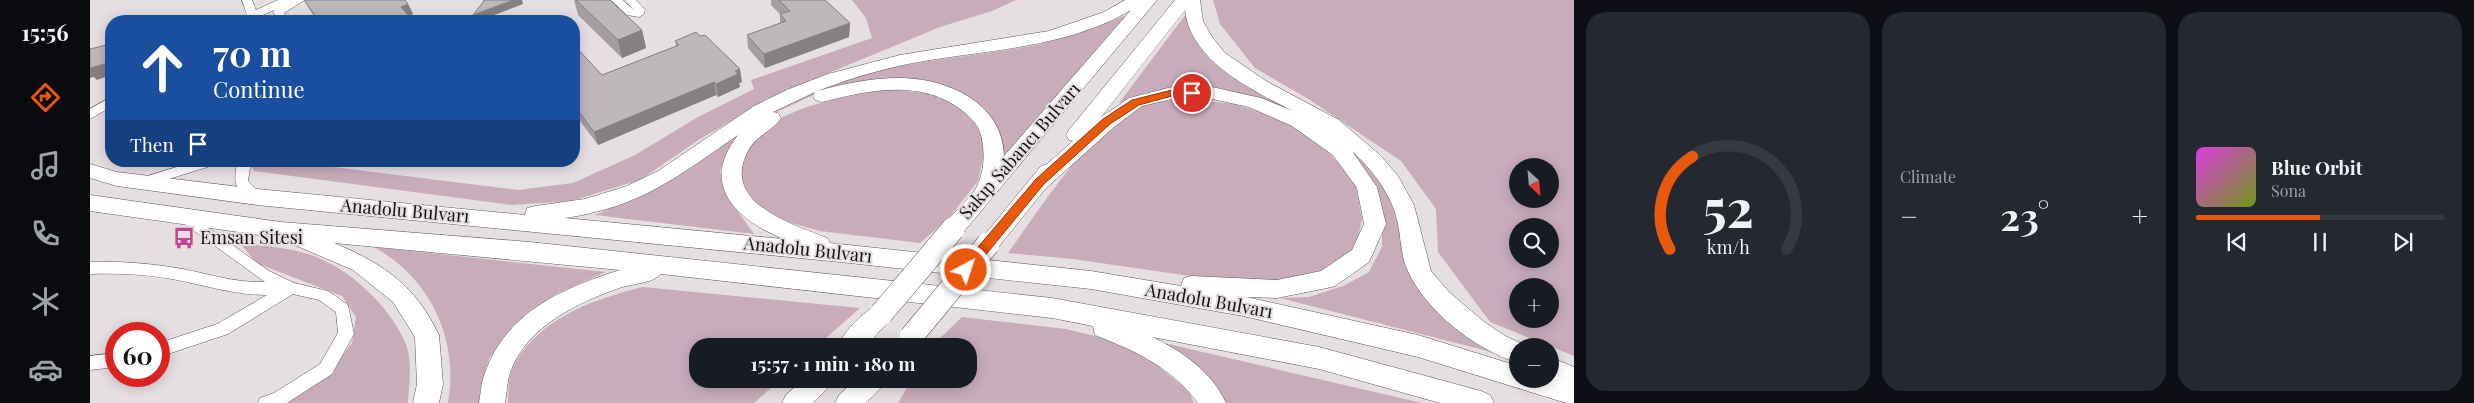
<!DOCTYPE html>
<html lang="en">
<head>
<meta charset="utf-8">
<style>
	body { margin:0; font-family:"Playfair Display",serif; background:#242831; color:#f1f3f6; height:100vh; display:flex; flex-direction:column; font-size:19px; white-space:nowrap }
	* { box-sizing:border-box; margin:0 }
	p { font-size:16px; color:#9ea1a6 }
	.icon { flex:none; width:28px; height:28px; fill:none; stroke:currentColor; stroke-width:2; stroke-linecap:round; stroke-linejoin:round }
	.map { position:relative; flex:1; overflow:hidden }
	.panel { display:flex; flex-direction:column; gap:12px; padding:12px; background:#0d0f14; width:900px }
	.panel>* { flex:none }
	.hud { position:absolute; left:15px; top:15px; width:475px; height:152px; border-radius:20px; box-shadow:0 2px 12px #0003; background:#1a4fa0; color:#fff; overflow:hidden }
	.needle { width:32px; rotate:154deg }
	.controls { position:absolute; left:1419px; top:158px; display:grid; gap:10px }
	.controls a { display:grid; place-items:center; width:50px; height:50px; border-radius:50%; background:#171b24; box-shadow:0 2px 12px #0003; font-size:25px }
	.speed { position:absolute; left:15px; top:322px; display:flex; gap:10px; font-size:25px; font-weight:700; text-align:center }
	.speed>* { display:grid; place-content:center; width:65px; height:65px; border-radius:50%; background:#171b24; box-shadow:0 2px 12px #0003; line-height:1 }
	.speed .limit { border:8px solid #d22; background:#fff; color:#111 }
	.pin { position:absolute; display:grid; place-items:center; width:42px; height:42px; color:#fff; margin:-21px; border:2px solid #fff; border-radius:50%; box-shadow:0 1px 5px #0007 }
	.me { position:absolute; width:55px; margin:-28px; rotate:40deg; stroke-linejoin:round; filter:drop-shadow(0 0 4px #0008) }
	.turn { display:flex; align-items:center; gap:18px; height:105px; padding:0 25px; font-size:22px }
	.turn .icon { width:65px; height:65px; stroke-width:2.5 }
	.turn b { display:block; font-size:35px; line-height:42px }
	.then { display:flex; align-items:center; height:48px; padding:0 25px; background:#0003; gap:10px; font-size:19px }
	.big { font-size:38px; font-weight:700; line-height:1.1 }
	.panel .widget { flex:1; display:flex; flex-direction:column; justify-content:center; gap:8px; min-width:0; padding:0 18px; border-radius:20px; background:#242831 }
	.panel .dial { align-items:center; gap:0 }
	.dial svg { height:130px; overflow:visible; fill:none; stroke:#363941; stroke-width:7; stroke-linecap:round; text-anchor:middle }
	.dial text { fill:#f1f3f6; stroke:none }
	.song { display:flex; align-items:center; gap:15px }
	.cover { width:60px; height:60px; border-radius:8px; background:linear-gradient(135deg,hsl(300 70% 55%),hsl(80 70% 35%)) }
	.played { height:5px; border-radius:2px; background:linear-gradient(90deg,#ea580c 50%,#363941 50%) }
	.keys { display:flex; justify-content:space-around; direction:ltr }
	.heat { display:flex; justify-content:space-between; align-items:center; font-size:28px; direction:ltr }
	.panel .tiles { flex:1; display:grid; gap:12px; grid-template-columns:repeat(3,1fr) }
	.trip { position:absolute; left:599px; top:338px; width:288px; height:50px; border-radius:20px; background:#171b24; box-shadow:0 2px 12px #0003; font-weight:700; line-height:50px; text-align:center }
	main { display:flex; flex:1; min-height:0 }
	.tab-bar { display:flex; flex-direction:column; width:90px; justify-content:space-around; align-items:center; background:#090b0e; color:#9ea1a6 }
	.tab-bar .icon { width:35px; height:35px }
	.tab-bar .current { color:#ea580c }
	.tab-bar b { font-size:22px; color:#f1f3f6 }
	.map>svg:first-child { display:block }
	.green { fill:#c9acba; fill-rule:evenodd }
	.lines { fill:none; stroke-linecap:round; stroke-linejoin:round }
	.street-casing { stroke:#5c5759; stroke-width:1 }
	.primary-casing { stroke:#5c5759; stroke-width:1 }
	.street { fill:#fff; fill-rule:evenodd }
	.primary { fill:#fff; fill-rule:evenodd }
	.primary-bridge-casing { stroke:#5c5759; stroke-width:24; stroke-linecap:butt }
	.primary-bridge { stroke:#fff; stroke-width:23 }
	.wall { fill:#a39ea1 }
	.shaded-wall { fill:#858183 }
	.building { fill:#beb8bb; stroke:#858183 }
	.route { fill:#ea580c; stroke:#983908 }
	.labels { text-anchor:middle; stroke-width:4; stroke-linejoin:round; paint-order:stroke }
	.street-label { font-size:18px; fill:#151314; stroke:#e6dfe2 }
	.poi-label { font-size:18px; fill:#151314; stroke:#e6dfe2; text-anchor:start }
</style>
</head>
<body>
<main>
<nav class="tab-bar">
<b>15:56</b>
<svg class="icon current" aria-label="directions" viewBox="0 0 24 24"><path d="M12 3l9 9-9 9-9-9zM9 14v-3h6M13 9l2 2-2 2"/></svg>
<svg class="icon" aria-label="music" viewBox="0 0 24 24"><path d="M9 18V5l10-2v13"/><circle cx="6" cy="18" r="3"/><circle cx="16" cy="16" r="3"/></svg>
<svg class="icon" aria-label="phone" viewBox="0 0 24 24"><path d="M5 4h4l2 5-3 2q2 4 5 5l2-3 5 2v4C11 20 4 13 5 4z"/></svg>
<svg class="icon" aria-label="climate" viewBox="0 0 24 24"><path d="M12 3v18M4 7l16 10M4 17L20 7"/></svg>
<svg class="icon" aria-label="car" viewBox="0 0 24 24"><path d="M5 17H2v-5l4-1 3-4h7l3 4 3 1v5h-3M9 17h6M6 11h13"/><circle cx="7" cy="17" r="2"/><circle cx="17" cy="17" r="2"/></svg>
</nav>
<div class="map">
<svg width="1484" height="403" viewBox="0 0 1484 403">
	<rect width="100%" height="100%" fill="#e6dfe2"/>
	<g class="green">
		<polygon points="762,0 926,0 902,11 850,27 688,94 610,139 550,180 481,201 422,205 164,171 161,165 162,161 195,161 428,190 483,183 545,155 608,117 664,89 661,80 782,38 776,18"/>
		<path d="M1123 0H1484V356L1400 322 1348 252 1346 209 1311 161 1220 100 1165 68 1130 24ZM1428 166H1460V199H1428ZM1428 226H1460V259H1428ZM1428 286H1460V319H1428Z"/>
		<path d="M1040 14 913 161 907 127 897 112 872 95 841 84 734 90 689 111 652 133 641 146 630 171 641 202 664 234 505 215C536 201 567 189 596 170 641 141 681 106 732 87 797 62 867 59 936 47 971 41 1006 26 1040 14Z"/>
		<polygon points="1096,14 1106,35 1279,163 1300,199 1319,251 1417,356 1190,298 1219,297 1253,286 1279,272 1292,247 1292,218 1223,128 1110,89 1055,93 1029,103"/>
		<path d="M799 89 840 94 867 105 885 123 896 145 888 181 859 218 830 243 730 231 677 216 650 187C650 179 649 168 652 160 670 107 752 98 799 89Z"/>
		<path d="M1100 99 1144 104 1190 118 1234 147 1265 181 1272 219 1266 247 1235 272 1178 285 1093 275 983 259 918 253C948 212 1004 123 1051 105 1065 100 1085 101 1100 99Z"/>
		<path d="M150 243C172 246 196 247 218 254 257 266 299 305 315 342 323 360 319 384 318 403H190L239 372 262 343 266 317 252 296 166 263Z"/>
		<path d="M284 247 516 272 468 293 436 314 399 359 390 390 391 403H358C369 339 341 279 284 247Z"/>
		<path d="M553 287 770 308 727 346H608V379H691L664 403H418C418 392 419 374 424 365 449 318 504 299 553 287Z"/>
		<polygon points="872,317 976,329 1042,345 1099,391 1104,403 808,403 822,379 878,379 878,346 842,346"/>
		<polygon points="1074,343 1332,403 1131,403 1119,380"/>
	</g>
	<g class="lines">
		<g class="street-casing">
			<g id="street">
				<polygon points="152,0 162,0 166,10 188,0 215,0 194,13 199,21 189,21 183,12 184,10 160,21 147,21 157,15"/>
				<polygon points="521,0 532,0 544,10 535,0 546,0 555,9 554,14 549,17 537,15"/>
				<polygon points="21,97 21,107 0,119 0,109"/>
				<polygon points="106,161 128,161 127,164 53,187 46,182 48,179"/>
				<path d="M147 161H161L158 181 174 197 172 201H162C143 184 144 187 147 161Z"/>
				<path d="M97 213 179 271 204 283 238 291 258 305 264 334 242 374 197 403H168L170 398 184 393 230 364 248 333 246 312 229 300 203 294 138 334 69 357V343L127 324 177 295C143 295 115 285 82 279 55 274 27 273 0 274V262C27 261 54 263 81 267 114 272 142 283 175 282L92 222 90 218 92 214Z"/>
				<polygon points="26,353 26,367 0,370 0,356"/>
			</g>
		</g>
		<g class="primary-casing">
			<g id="primary">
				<path d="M1035 0H1067L871 235 863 237 855 235 852 229C861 213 877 203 886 188 894 174 895 155 892 140 891 128 883 119 874 112 833 78 779 90 732 102L725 100 723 96 725 92 683 112 688 113 691 118C683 131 665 136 658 151 630 203 702 224 737 238L740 243 1001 271 1091 286 1094 278 1102 276 1187 280 1231 271 1262 250 1274 224 1267 188 1243 155 1202 126 1159 107 1122 99H1082L1052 106 1024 127 956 188 906 250 898 253 890 250 887 244 951 166 957 164 983 141 979 140 976 135 979 130 1085 0H1110L1113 21 1122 37 1135 53 1176 81 1249 120 1290 155 1308 176 1324 205 1341 271 1359 292 1393 321 1415 336 1437 346H1428V363C1385 349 1335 311 1317 269 1311 255 1311 239 1308 224 1302 194 1283 171 1262 151L1287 187 1296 224 1279 262 1245 286 1237 288 1187 298 1156 297 1328 335 1428 366V379H1460V357L1484 367V403H1476L1328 357 1153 316 1001 289 750 262 167 205 27 186 0 178V164L27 172 167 189 435 215 437 208 445 206 495 199 537 186 568 171 664 106 699 89 738 74 810 55 959 31 1014 12ZM1041 10 914 156C913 102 856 78 809 78 781 78 753 84 727 91 764 77 801 66 840 60 909 49 980 46 1041 10ZM1095 10C1100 61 1162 90 1203 111L1171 98 1122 87H1082L1039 98 1011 117ZM648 135C609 185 646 219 693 239L475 218C551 207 588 176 648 135Z"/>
				<path d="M0 195 191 222 440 242 962 298 1229 347 1391 391 1400 395 1404 403H1350L1229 369 1062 337C1092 351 1122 372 1136 403H1108C1082 367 1045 351 1005 335L1003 326 962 318 571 274C563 283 543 284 532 287 489 302 436 326 420 373 417 382 417 393 415 403H389C391 393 391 382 395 373 416 312 473 288 530 270L244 243C294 264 325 285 349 335L353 384 349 403H323L327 384 325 337 303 302 263 270 200 243 198 239 0 211Z"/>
				<path d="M791 304 799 307 803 314 799 321 776 346H748C754 331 775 309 791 304Z"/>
				<polygon points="713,379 743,379 739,387 723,403 692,403 696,395"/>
				<polygon points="766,379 796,379 792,387 776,403 745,403 749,395"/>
			</g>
		</g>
		<use href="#street" class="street"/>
		<use href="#primary" class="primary"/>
		<g class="primary-bridge-casing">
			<g id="primary-bridge">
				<polyline points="791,314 863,229"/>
				<polyline points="821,337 898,244"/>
			</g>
		</g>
		<use href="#primary-bridge" class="primary-bridge"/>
	</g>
	<g class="wall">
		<polygon points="214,0 318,4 323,14 318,16 323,21 227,21 220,10"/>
		<polygon points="484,0 520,0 552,30 556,48 532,58 488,15"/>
		<polygon points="681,0 735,0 760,23 759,37 675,68 658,48 657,35 690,23 690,14 681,5"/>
		<polygon points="585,41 652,82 649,83 650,87 628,97 626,95 508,145 484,113 484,45 512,75 586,46"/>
	</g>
	<g class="shaded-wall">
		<polygon points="423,0 432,0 433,4 389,21 385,21 383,15"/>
		<polygon points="318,4 323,14 315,17 311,7"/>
		<polygon points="760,23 759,37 675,68 674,54"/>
		<polygon points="552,30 556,48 532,58 528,40"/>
		<polygon points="21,62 21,75 7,80 4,77 0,78 0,68"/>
		<polygon points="650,69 652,82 649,83 650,87 628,97 626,84 645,71"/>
		<polygon points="624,82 626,95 508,145 504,132"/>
	</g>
	<g class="building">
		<polygon points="214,0 315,0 318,4 311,7 323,21 229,21"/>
		<polygon points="393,0 423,0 383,15 394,1"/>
		<polygon points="486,0 520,0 552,30 528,40"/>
		<polygon points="689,0 735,0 760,23 674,54 657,35 696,21 690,14 700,11"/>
		<polygon points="606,32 610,36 615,35 650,69 645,71 648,74 626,84 624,82 504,132 484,105 484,86 485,86 484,84 484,45 512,75 589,45 585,41"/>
		<polygon points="21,44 21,62 0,68 0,49"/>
	</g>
	<polygon class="route" points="1082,90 1102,90 1107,93 1102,96 1082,96 1049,105 1020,124 954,184 880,274 871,274 870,270 871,267 946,179 1013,119 1042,100"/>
	<defs>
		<g id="bus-bare" transform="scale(1.725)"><path d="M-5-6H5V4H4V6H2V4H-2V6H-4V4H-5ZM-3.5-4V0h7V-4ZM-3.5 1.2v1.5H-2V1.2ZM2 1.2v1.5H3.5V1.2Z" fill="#c44592" stroke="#e6dfe2" stroke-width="2.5" paint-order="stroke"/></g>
	</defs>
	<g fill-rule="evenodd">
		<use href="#bus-bare" x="94" y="238"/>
	</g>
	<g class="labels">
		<g class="street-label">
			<text transform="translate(930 151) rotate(-49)" y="6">Sakıp Sabancı Bulvarı</text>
			<text transform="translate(315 211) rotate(5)" y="6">Anadolu Bulvarı</text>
			<text transform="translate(718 250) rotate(6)" y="6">Anadolu Bulvarı</text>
			<text transform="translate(1119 301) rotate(10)" y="6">Anadolu Bulvarı</text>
		</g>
		<g class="poi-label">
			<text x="110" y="244">Emsan Sitesi</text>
		</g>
	</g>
</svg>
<div class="controls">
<a><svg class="needle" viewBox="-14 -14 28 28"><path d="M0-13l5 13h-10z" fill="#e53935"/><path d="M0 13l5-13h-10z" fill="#9ea1a6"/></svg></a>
<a><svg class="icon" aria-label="search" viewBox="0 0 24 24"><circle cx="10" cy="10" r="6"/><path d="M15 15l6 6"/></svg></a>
<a>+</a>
<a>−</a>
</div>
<div class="speed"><div class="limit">60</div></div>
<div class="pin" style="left:1102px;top:93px;background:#d93025"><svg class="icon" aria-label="arrive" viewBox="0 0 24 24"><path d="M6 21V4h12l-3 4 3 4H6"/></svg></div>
<svg class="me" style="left:876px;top:270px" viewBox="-20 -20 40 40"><circle r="17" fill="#ea580c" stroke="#fff" stroke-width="3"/><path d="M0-11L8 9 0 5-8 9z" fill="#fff"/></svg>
<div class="trip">15:57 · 1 min · 180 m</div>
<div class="hud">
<div class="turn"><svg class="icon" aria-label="ahead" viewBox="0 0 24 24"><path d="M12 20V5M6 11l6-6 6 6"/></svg><div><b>70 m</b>Continue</div></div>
<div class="then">Then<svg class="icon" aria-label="arrive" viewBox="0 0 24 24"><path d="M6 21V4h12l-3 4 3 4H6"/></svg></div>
</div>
</div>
<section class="panel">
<div class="tiles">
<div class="widget dial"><svg viewBox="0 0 100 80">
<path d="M14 69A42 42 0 1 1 86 69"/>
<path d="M14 69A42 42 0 0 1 28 12" stroke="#ea580c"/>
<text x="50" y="56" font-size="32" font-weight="700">52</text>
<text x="50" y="72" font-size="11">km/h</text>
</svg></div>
<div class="widget"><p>Climate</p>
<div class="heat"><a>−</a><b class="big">23°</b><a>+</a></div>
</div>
<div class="widget">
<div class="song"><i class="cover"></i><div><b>Blue Orbit</b><p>Sona</p></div></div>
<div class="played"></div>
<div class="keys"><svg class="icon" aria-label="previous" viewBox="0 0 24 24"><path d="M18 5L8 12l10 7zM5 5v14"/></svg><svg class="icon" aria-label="pause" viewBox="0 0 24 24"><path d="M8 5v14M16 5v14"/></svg><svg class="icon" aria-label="next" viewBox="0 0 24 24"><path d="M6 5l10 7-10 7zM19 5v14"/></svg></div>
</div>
</div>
</section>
</main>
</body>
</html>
